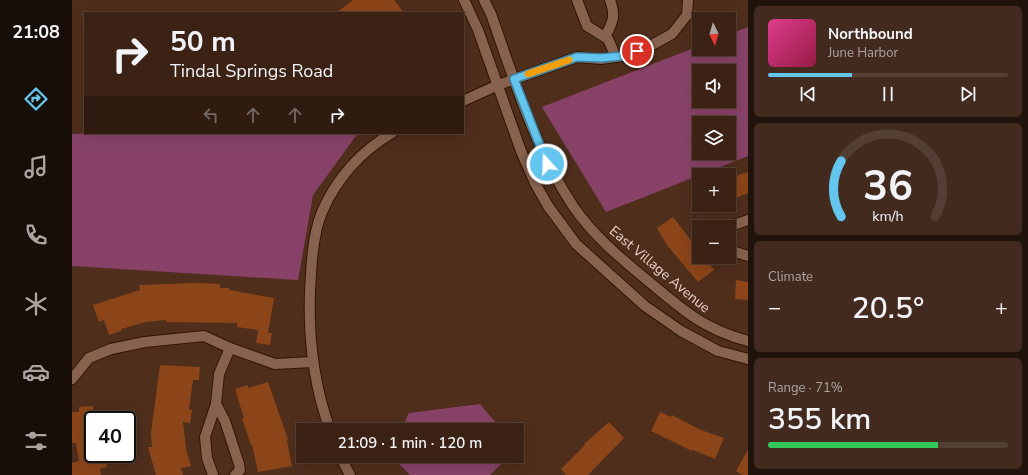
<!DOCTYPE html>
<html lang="en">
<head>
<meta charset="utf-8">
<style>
	body { margin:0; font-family:"Nunito Sans",sans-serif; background:#422a1e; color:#f1f3f6; height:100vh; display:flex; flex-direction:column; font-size:15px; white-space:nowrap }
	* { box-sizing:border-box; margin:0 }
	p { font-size:13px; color:#aca4a0 }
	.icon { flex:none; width:22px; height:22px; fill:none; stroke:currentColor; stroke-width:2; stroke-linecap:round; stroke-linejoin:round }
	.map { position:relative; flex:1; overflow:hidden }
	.side { display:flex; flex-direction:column; gap:6px; padding:6px; background:#20130c; width:280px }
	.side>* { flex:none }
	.banner { position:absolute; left:12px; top:12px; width:380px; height:122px; border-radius:0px; box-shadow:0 4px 16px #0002,0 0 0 1px #543f34; background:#3b2215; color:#f1f3f6; overflow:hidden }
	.needle { width:26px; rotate:175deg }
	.tools { position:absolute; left:620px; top:12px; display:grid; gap:8px }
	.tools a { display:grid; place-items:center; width:44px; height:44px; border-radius:0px; background:#3b2215; box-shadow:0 4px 16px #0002,0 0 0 1px #543f34; font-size:20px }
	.speed { position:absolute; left:12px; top:411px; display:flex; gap:8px; font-size:20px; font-weight:700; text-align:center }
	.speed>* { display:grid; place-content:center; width:52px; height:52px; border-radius:50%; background:#3b2215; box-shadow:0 4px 16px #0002,0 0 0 1px #543f34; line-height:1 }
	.speed .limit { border:2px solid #111; border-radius:6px; background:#fff; color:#111 }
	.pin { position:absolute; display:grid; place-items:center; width:34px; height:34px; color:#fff; margin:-17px; border:2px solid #fff; border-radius:50%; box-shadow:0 1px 4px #0007 }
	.me { position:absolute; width:44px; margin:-22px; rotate:340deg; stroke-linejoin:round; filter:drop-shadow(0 0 3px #0008) }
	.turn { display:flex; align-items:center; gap:14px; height:84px; padding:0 20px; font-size:18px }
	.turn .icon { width:52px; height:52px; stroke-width:2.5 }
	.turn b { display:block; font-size:28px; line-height:34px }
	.lanes { display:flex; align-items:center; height:38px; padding:0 20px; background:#0003; justify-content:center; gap:20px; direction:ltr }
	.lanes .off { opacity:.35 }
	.big { font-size:30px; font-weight:600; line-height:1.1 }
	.side .tile { flex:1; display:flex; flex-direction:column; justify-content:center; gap:6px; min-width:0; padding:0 14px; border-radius:6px; background:#422a1e }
	.side .dial { align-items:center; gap:0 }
	.dial svg { height:104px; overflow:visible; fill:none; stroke:#543f34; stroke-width:7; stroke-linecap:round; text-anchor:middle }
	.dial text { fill:#f1f3f6; stroke:none }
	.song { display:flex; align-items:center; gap:12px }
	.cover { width:48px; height:48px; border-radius:6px; background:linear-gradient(135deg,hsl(330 70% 55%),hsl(340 70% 35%)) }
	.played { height:4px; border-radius:2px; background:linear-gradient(90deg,#64c5ee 35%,#543f34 35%) }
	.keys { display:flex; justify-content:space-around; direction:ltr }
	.heat { display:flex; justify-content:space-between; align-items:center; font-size:22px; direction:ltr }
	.charge { height:6px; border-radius:3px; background:linear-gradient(90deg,#34c759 71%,#543f34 0) }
	.trip { position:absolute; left:224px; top:423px; width:228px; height:40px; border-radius:0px; background:#3b2215; box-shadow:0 4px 16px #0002,0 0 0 1px #543f34; font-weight:600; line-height:40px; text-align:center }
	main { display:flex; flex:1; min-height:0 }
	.dock { display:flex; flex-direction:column; width:72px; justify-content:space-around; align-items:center; background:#180e08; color:#aca4a0 }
	.dock .icon { width:28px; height:28px }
	.dock .on { color:#64c5ee }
	.dock b { font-size:18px; color:#f1f3f6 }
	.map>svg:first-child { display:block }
	.green { fill:#884268; fill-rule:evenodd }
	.building { fill:#8c4519 }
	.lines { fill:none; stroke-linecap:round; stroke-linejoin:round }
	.minor-casing { stroke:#331504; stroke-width:12 }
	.minor { stroke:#87624e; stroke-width:10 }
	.route-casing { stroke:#41809b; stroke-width:10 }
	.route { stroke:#64c5ee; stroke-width:7 }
	.slow { stroke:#f59e0b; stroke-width:7 }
	.labels { text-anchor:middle; stroke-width:4; stroke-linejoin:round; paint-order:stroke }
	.street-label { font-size:14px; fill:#ead4c9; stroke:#4f2e1c }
</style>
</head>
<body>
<main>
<nav class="dock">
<b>21:08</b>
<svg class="icon on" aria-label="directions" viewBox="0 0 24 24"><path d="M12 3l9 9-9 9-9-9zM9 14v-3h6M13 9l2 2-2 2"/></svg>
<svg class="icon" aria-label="music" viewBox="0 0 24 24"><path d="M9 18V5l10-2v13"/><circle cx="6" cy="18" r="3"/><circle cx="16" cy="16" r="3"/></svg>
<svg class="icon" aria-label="phone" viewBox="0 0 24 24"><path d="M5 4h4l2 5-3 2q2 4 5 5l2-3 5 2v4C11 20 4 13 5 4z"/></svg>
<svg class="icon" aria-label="climate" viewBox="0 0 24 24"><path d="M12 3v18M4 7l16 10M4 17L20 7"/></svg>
<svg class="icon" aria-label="car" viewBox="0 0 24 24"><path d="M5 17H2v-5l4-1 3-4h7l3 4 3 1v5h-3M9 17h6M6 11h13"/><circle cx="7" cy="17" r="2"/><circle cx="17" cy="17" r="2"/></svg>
<svg class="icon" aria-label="filters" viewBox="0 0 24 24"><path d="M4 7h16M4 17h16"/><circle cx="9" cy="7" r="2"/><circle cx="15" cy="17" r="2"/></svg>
</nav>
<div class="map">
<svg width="676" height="475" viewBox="0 0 676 475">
	<rect width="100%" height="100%" fill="#4f2e1c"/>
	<g class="green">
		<path d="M676 27V156L534 212 470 107 627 46V49H657V34ZM627 71H657V101H627ZM627 123H657V153H627Z"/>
		<polygon points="30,133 286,133 241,195 226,280 0,266 0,134"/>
		<polygon points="408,404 430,430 329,430 337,413"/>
		<polygon points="319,456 437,456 418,475 338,475"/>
	</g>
	<g class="building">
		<polygon points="281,0 322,0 332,13 264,13"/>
		<polygon points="676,172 676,193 657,201 657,178"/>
		<polygon points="601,217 627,251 627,257 632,257 642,270 626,282 595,245 585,228"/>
		<polygon points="664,280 676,282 676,300 663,299"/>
		<polygon points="124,283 148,284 148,288 157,288 157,290 202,298 196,333 200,333 198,345 184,343 186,330 165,327 165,323 94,322 94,320 74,322 49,329 49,331 37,335 32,320 27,322 21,305 68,290 67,285"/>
		<polygon points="88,365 128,367 127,380 121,380 117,409 120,410 118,423 111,422 114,449 119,466 109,468 111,475 84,475 76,447 80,447 79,433"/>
		<polygon points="196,382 216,439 215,440 220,466 186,472 180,445 179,445 170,419 172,418 163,389 176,385 176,388"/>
		<polygon points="21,406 21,410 34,410 35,420 21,420 21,456 33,454 35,467 28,469 29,475 0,475 0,463 7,461 4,443 0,443 0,412 7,412 7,407"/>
		<polygon points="588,412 599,417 600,415 629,430 652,438 643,459 621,450 620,451 579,431"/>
		<polygon points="537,422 552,438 516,475 494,475 489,469 513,445 512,444"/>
		<polygon points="676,450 676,475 670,475 664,471"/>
	</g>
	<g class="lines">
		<g class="minor-casing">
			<g id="minor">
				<polyline points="392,0 406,30 449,151 463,183 476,206 504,244 573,306 609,331 646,351 676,359"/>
				<path d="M412 0 419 14C442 79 463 149 501 206 522 237 552 261 581 285 613 312 634 330 676 341"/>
				<polyline points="505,0 515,26 536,39 544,57"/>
				<path d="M533 37C541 22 544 16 538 0"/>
				<polyline points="391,101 426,85 505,57 529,59 551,56 578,46 600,34 615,15 616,0"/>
				<polyline points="656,227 676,220"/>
				<polyline points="657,250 676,256"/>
				<polyline points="0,379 17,358 39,349 73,342 132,336 158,348 203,364 241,362"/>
				<polyline points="144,404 153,421 167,464 168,470 163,475"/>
				<path d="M258 430C240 380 235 327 239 274 240 254 242 231 250 212 264 179 289 151 320 133"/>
				<polyline points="268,456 278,475"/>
				<polyline points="141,475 135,458 133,437 144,404 147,374 158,348"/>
			</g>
		</g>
		<use href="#minor" class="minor"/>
	</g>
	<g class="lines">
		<g class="route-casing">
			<polyline id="route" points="475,164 442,79 505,57 529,58 551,56 565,51"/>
		</g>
		<use href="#route" class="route"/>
		<polyline class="slow" points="456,74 497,60"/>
	</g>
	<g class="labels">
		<g class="street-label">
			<text transform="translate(588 269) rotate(40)" y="5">East Village Avenue</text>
		</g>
	</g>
</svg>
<div class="tools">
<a><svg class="needle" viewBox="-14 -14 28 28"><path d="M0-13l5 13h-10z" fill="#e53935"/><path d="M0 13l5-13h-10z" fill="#aca4a0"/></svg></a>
<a><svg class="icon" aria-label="sound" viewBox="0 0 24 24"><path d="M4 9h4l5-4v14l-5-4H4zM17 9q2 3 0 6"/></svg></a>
<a><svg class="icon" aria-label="layers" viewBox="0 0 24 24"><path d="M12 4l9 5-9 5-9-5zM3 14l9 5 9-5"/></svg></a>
<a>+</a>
<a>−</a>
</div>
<div class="speed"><div class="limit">40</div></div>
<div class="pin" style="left:565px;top:51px;background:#d93025"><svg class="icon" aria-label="arrive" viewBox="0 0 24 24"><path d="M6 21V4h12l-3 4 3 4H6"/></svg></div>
<svg class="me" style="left:475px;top:164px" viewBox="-20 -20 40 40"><circle r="17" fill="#64c5ee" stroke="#fff" stroke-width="3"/><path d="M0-11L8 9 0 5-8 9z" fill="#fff"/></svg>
<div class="trip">21:09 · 1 min · 120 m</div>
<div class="banner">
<div class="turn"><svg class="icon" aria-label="right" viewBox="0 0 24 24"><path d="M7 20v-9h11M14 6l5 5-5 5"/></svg><div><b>50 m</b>Tindal Springs Road</div></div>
<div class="lanes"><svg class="icon off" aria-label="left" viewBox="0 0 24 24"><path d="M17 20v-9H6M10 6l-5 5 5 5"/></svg><svg class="icon off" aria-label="ahead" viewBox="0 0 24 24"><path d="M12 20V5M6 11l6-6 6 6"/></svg><svg class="icon off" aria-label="ahead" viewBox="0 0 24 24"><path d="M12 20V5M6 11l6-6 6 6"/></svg><svg class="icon" aria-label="right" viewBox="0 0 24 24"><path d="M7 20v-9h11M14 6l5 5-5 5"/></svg></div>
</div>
</div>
<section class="side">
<div class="tile">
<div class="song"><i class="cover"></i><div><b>Northbound</b><p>June Harbor</p></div></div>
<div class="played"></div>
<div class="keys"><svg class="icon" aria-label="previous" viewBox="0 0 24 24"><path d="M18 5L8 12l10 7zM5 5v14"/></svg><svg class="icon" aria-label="pause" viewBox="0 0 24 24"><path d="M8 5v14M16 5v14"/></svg><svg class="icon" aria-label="next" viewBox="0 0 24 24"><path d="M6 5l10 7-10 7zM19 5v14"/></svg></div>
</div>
<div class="tile dial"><svg viewBox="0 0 100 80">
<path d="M14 69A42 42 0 1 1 86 69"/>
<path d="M14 69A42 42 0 0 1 14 26" stroke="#64c5ee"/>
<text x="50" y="56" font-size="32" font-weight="700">36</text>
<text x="50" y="72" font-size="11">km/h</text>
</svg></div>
<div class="tile"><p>Climate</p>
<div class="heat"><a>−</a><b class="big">20.5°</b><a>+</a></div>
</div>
<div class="tile"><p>Range · 71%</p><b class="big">355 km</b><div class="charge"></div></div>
</section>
</main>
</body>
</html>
